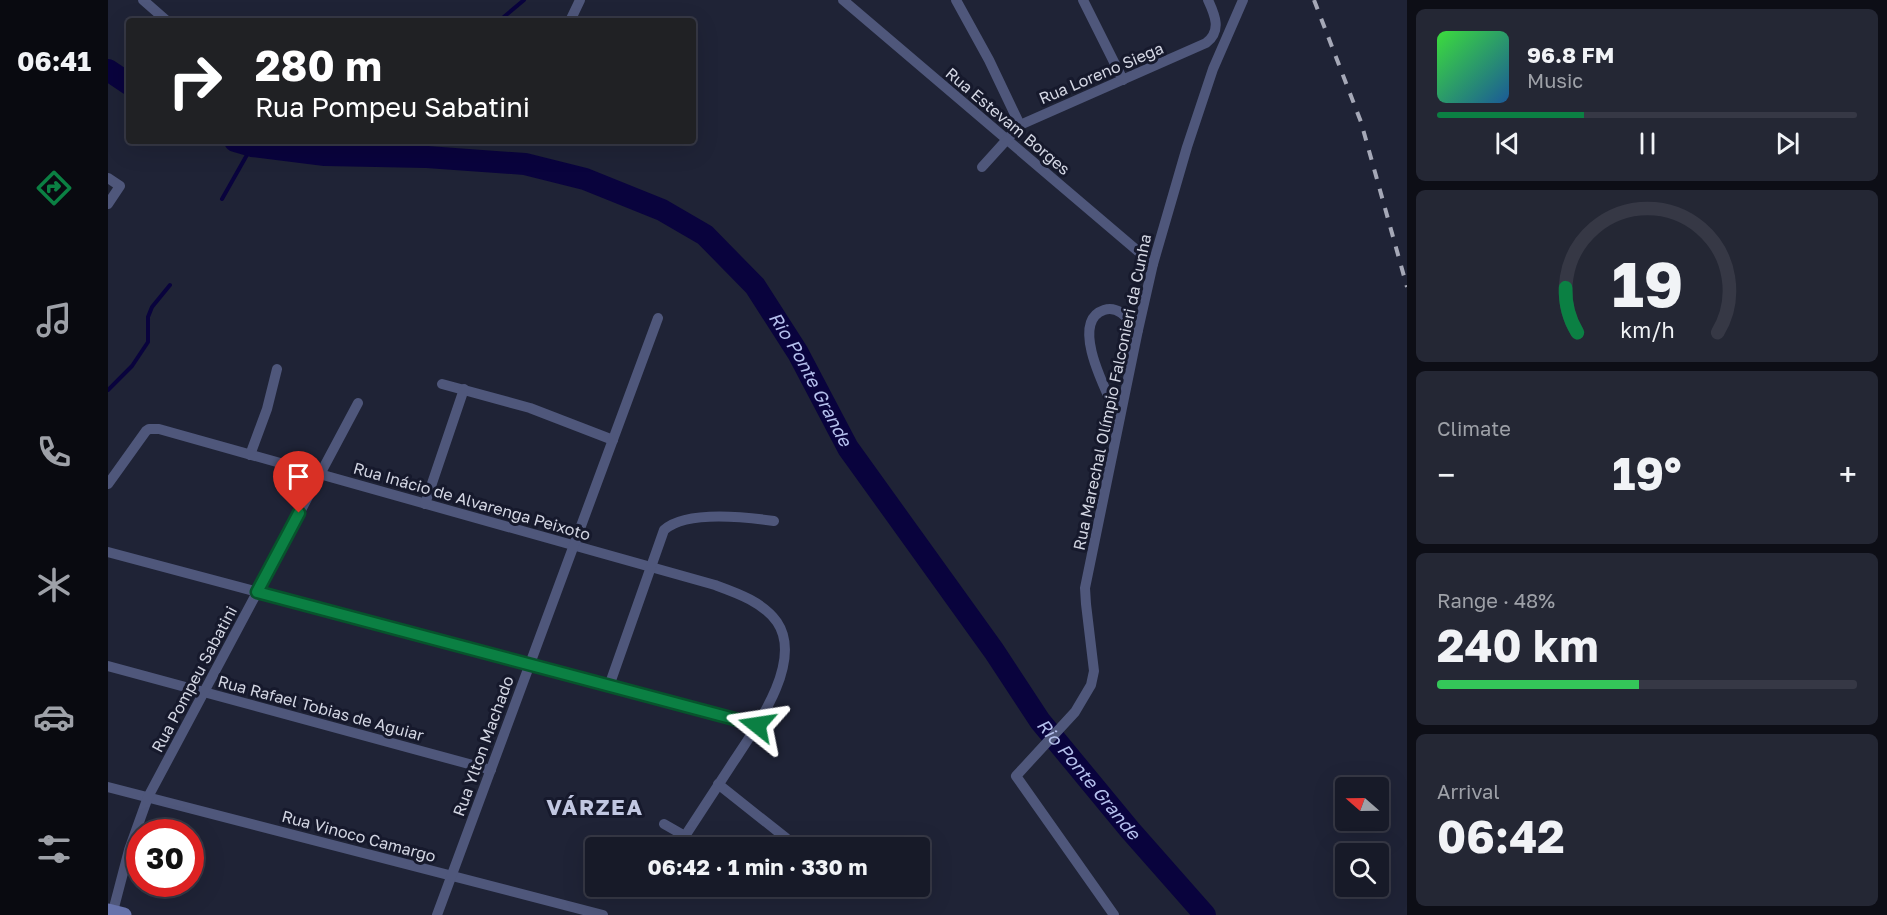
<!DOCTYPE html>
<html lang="en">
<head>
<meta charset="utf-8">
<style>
	body { margin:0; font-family:"Golos Text",sans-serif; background:#242734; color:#f1f3f6; height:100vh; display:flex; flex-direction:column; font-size:22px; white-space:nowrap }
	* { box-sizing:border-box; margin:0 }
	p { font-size:20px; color:#9ea1a8 }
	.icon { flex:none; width:33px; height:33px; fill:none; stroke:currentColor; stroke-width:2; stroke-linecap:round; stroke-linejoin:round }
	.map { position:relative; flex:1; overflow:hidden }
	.sheet { display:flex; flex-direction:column; gap:9px; padding:9px; background:#0d0e16; width:480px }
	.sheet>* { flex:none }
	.guide { position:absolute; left:18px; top:18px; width:570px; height:126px; border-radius:6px; box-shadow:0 6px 24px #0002,0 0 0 2px #363845; background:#202124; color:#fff; overflow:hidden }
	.needle { width:39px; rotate:290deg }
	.buttons { position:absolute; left:1227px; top:777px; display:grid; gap:12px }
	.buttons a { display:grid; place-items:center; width:54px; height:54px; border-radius:6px; background:#171a28; box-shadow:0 6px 24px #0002,0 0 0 2px #363845; font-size:30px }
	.speed { position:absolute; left:18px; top:819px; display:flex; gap:12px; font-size:30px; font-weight:700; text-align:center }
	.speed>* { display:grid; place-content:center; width:78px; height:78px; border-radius:50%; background:#171a28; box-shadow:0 6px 24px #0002,0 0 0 2px #363845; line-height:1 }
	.speed .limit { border:9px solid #d22; background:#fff; color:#111 }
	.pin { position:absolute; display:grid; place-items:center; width:51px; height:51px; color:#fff; margin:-62px -26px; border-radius:50% 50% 50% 0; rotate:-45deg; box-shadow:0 0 6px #0007 }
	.pin .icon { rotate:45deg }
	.me { position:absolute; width:66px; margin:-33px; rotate:285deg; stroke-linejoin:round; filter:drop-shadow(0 0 4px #0008) }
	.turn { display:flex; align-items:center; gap:21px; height:126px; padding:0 30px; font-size:27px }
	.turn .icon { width:78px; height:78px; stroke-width:2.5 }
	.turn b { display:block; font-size:42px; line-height:51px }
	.big { font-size:45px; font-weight:700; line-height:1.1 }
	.sheet .card { flex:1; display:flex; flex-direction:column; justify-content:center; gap:9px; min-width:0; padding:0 21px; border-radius:9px; background:#242734 }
	.sheet .dial { align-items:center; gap:0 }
	.dial svg { height:156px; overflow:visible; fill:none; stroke:#363845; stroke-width:7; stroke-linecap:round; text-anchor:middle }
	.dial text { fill:#f1f3f6; stroke:none }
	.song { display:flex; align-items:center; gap:18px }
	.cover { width:72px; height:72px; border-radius:9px; background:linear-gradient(135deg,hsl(120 70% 55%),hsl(210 70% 35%)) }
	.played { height:6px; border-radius:3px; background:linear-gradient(90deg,#0b8043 35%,#363845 35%) }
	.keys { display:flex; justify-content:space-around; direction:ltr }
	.heat { display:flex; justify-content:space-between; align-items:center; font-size:33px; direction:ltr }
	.charge { height:9px; border-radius:4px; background:linear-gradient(90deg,#34c759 48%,#363845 0) }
	.trip { position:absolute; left:477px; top:837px; width:345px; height:60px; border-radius:6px; background:#171a28; box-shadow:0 6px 24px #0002,0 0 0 2px #363845; font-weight:700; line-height:60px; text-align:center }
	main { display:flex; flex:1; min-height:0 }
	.menu { display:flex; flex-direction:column; width:108px; justify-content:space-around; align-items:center; background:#090a10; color:#9ea1a8 }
	.menu .icon { width:42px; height:42px }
	.menu .on { color:#0b8043 }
	.menu b { font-size:27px; color:#f1f3f6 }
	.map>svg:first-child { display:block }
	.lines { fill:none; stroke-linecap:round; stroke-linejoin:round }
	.stream { stroke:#09033d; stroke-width:4 }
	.river { stroke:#09033d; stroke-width:22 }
	.street { stroke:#4f577b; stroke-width:10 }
	.secondary { stroke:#6773ab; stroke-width:15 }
	.rail { stroke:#a5a8b7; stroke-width:4; stroke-dasharray:10 10; stroke-linecap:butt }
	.route-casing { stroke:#07532c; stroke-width:15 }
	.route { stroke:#0b8043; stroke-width:10 }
	.labels { text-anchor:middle; stroke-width:6; stroke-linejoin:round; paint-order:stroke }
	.street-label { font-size:16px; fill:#d3d6e3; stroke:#16192c }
	.water-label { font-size:18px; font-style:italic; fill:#b5c0ed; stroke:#16192c }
	.district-label { font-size:22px; font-weight:bold; letter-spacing:1.5px; fill:#c1c7e1; stroke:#16192c }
</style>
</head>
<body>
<main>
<nav class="menu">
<b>06:41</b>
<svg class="icon on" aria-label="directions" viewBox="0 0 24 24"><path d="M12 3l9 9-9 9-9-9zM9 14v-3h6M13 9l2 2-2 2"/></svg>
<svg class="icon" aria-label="music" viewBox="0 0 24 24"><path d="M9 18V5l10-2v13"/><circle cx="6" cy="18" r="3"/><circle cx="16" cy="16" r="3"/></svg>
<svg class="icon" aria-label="phone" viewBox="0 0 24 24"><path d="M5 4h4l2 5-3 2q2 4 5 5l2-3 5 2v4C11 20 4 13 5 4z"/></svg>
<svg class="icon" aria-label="climate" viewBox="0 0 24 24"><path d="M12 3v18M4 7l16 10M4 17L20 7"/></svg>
<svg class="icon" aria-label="car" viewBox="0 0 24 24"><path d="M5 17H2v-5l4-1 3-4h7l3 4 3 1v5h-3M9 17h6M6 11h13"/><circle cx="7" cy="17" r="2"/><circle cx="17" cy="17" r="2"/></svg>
<svg class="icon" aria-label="filters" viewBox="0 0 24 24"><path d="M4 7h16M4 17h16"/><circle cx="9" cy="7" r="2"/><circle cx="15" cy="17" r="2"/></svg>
</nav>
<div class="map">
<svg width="1299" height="915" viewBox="0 0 1299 915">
	<rect width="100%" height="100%" fill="#1f2336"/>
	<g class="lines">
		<g class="stream">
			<polyline points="391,21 416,0"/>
			<polyline points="114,199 144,146 150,141"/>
			<polyline points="0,390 24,366 40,342 40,317 44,307 62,285"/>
		</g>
		<g class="river">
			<polyline points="0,70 21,84"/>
			<path id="s1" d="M127 141 144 146 217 155 319 157 417 164 477 179 554 210 597 235 647 286 690 353 740 448 886 651 932 721 1022 830 1097 915"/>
		</g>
		<g class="street">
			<polyline points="35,0 59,21"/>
			<polyline points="735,0 1045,264"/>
			<polyline points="848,0 881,60 912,125"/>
			<polyline points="975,0 1015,80"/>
			<polyline points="462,21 472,0"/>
			<path d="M874 167 912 125 1098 43C1114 31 1107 15 1100 0"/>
			<polyline points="0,178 12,186 0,204"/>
			<polyline points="334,384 422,408 505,440"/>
			<path d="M1011 419C1002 398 959 322 996 310 1011 305 1021 320 1030 330"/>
			<polyline points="142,455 159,409 169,369"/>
			<path d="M0 484 38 431 41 429H51L607 585C629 593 655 602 669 622 697 663 644 733 622 767 607 790 592 813 577 836L556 824"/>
			<polyline points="317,504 356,389"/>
			<polyline points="0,552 649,725"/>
			<polyline points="0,666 383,770"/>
			<path d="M501 686 556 530C578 510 638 517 666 521"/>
			<polyline points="610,784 678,838 685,848"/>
			<polyline points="0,787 495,915"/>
			<polyline points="4,915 21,850 40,797 250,403"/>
			<polyline points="329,915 550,318"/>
			<polyline points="1006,915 908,776 967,712 983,685 986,671 978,604 977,588 1030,330 1045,264 1079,147 1105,69 1135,0"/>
		</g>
		<polyline class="secondary" points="0,911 16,915"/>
		<polyline class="rail" points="1206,0 1253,122 1299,287"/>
	</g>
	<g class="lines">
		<g class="route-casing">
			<polyline id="route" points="191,513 149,592 649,725"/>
		</g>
		<use href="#route" class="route"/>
	</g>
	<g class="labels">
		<g class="street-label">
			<text transform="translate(993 73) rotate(-23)" y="6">Rua Loreno Siega</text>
			<text transform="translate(900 121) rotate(40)" y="6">Rua Estevam Borges</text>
			<text transform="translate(1004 392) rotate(-78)" y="6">Rua Marechal Olímpio Falconieri da Cunha</text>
			<text transform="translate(364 501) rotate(16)" y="6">Rua Inácio de Alvarenga Peixoto</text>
			<text transform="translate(86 679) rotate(-62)" y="6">Rua Pompeu Sabatini</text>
			<text transform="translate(213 708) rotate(15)" y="6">Rua Rafael Tobias de Aguiar</text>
			<text transform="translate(375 746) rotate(-70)" y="6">Rua Ylton Machado</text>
			<text transform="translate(251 836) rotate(15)" y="6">Rua Vinoco Camargo</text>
		</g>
		<g class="water-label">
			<text dy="6" stroke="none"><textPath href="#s1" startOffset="666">Rio Ponte Grande</textPath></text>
			<text dy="6" stroke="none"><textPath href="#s1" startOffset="1154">Rio Ponte Grande</textPath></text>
		</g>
		<g class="district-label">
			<text x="487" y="815">VÁRZEA</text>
		</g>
	</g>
</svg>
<div class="buttons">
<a><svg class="needle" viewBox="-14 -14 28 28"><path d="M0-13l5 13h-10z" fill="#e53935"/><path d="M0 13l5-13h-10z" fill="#9ea1a8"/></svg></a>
<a><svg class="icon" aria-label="search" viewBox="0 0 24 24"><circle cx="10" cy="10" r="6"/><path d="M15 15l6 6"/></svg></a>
</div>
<div class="speed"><div class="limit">30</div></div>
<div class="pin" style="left:191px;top:513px;background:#d93025"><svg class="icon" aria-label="arrive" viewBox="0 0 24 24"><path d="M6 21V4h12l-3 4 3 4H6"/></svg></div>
<svg class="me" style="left:649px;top:725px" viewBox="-20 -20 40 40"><path d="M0-17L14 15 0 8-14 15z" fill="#0b8043" stroke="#fff" stroke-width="4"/></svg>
<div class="trip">06:42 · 1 min · 330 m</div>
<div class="guide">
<div class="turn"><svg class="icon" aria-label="right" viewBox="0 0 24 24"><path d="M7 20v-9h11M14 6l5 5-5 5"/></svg><div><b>280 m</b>Rua Pompeu Sabatini</div></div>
</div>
</div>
<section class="sheet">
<div class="card">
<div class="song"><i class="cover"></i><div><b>96.8 FM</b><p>Music</p></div></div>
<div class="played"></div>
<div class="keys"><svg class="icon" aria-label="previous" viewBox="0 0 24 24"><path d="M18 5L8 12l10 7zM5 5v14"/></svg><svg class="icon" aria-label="pause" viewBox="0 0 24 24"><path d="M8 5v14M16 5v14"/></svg><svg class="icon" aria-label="next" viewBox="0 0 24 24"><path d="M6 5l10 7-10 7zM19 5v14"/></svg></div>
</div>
<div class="card dial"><svg viewBox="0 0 100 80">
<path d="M14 69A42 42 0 1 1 86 69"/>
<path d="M14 69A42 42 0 0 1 8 46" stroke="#0b8043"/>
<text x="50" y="56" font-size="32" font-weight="700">19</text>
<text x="50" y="72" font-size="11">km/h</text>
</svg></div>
<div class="card"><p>Climate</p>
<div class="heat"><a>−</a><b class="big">19°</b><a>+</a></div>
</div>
<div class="card"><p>Range · 48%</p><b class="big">240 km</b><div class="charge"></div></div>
<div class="card"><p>Arrival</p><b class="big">06:42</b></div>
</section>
</main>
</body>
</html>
